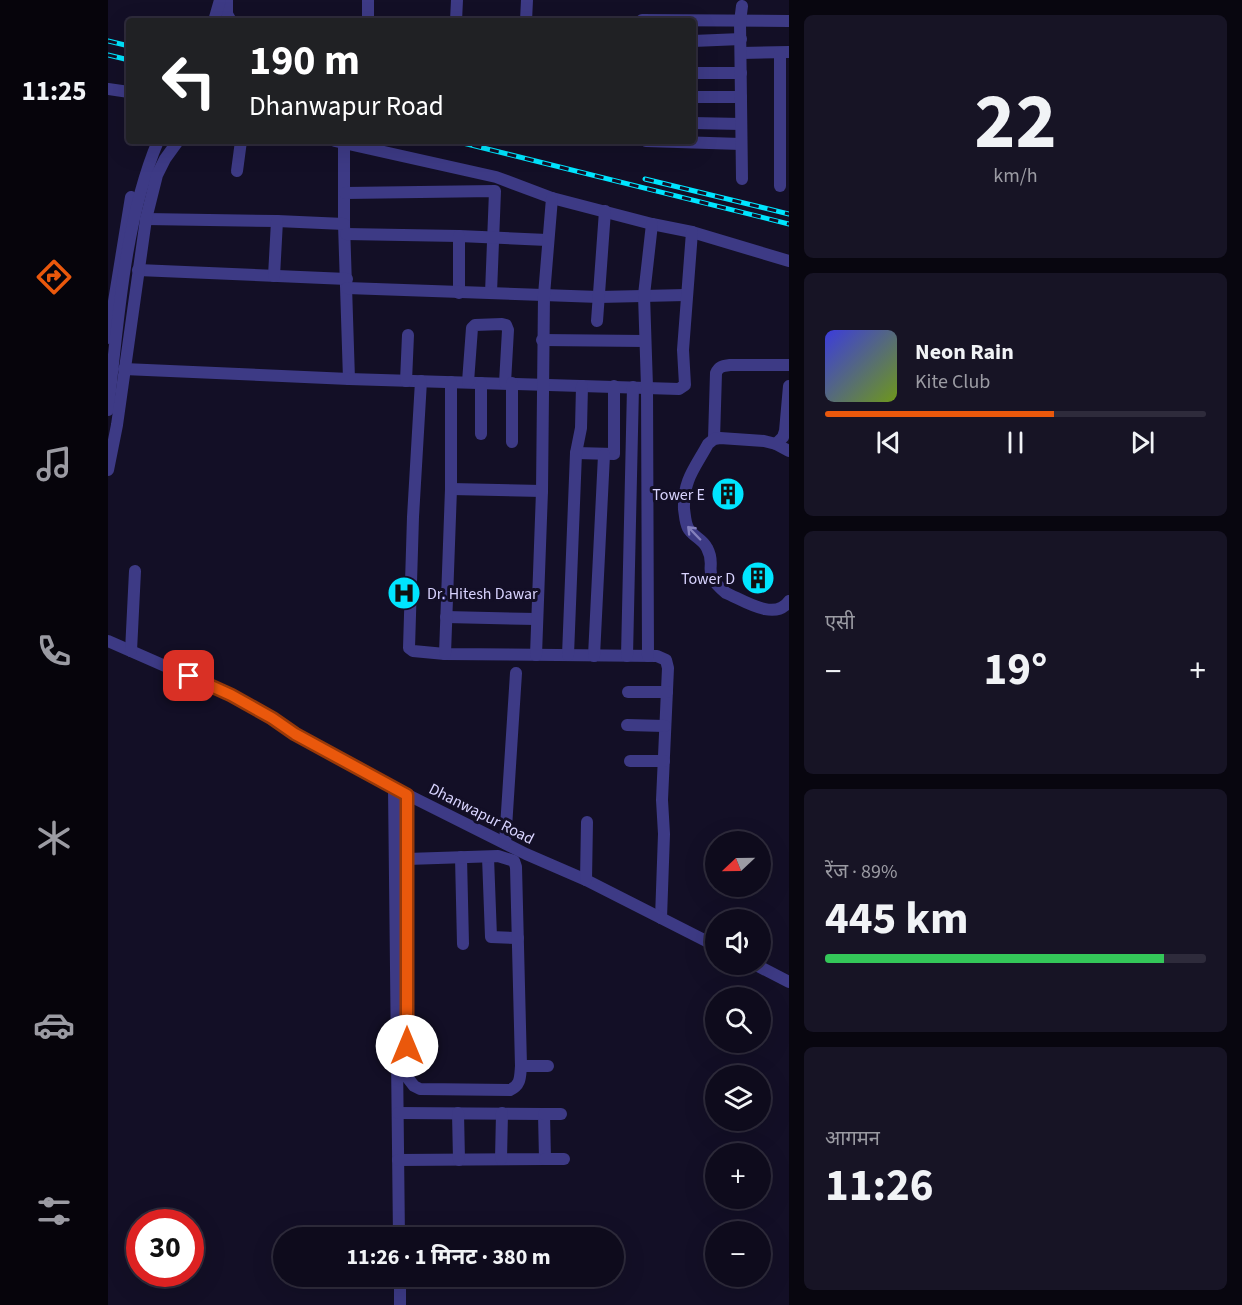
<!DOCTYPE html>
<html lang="hi">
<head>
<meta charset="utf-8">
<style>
	body { margin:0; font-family:"Source Sans 3","Noto Sans Devanagari",sans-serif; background:#171425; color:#f1f3f6; height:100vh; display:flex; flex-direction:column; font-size:22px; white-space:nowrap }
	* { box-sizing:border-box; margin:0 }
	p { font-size:20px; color:#9b9ba3 }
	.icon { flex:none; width:33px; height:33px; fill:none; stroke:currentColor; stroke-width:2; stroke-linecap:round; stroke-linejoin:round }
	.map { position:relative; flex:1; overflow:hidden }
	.sheet { display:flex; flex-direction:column; gap:15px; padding:15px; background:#08060f; width:453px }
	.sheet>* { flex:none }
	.hud { position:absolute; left:18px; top:18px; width:570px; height:126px; border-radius:6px; box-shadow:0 6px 24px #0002,0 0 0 2px #2e2b3b; background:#202124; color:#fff; overflow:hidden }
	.needle { width:39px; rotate:248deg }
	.fabs { position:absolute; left:597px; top:831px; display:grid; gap:12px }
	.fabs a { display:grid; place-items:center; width:66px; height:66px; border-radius:50%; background:#0e0b1c; box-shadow:0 6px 24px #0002,0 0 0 2px #2e2b3b; font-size:30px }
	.speed { position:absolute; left:18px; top:1209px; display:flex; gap:12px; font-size:30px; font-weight:700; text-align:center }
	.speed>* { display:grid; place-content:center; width:78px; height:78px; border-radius:50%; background:#0e0b1c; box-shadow:0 6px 24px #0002,0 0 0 2px #2e2b3b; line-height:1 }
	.speed .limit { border:9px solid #d22; background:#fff; color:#111 }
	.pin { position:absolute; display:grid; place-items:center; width:51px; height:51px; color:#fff; margin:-26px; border-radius:12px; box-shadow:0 3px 9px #0006 }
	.me { position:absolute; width:66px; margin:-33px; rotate:0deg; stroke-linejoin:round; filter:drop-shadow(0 0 4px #0008) }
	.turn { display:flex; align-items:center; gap:21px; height:126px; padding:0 24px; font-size:27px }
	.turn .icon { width:78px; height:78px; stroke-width:2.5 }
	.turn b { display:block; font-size:42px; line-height:51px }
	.big { font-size:45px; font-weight:700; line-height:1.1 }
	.sheet .card { flex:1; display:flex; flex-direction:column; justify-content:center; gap:9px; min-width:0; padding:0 21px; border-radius:9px; background:#171425 }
	.sheet .dial { align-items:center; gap:0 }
	.dial b { font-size:78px; line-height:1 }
	.song { display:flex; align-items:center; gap:18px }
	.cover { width:72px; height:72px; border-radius:9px; background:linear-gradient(135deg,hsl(240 70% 55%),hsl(80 70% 35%)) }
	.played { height:6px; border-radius:3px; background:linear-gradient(90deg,#ea580c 60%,#2e2b3b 60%) }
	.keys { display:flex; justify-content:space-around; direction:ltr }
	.heat { display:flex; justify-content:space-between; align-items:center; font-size:33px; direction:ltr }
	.charge { height:9px; border-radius:4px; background:linear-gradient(90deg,#34c759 89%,#2e2b3b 0) }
	.trip { position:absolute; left:165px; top:1227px; width:351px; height:60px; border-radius:30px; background:#0e0b1c; box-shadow:0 6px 24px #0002,0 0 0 2px #2e2b3b; font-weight:700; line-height:60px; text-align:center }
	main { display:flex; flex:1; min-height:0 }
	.dock { display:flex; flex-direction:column; width:108px; justify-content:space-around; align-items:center; background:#06040b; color:#9b9ba3 }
	.dock .icon { width:42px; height:42px }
	.dock .on { color:#ea580c }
	.dock b { font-size:27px; color:#f1f3f6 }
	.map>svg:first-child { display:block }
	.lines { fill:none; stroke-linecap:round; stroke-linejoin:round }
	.minor { stroke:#3d3a85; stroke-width:12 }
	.rail-casing { stroke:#00e5ff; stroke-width:5 }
	.rail { stroke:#130f26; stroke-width:3; stroke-dasharray:9; stroke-linecap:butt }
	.oneway { stroke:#837fbc }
	.route-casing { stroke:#983908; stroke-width:15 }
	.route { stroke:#ea580c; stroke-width:10 }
	.labels { text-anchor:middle; stroke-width:6; stroke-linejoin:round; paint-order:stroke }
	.poi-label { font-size:16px; fill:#d9d4ff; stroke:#130f26; text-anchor:end }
	.street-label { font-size:16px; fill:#d9d4ff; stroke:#130f26 }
</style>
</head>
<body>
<main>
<nav class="dock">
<b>11:25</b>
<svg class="icon on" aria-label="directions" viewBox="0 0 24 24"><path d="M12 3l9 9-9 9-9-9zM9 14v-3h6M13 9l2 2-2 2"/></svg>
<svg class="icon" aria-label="music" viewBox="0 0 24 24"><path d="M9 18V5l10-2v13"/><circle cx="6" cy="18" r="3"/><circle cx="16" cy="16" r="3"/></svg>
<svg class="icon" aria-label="phone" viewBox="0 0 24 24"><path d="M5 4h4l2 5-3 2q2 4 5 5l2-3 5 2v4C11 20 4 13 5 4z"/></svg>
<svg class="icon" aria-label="climate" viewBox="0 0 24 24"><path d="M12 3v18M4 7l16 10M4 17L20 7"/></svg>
<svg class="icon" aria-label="car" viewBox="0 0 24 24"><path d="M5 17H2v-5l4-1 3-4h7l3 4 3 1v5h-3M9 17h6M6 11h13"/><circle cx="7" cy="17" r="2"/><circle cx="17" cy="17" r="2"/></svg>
<svg class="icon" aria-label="filters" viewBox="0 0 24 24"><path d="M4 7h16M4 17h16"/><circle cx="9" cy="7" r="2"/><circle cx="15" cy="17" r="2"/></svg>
</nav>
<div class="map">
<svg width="681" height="1305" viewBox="0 0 681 1305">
	<rect width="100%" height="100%" fill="#130f26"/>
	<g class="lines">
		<g class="minor">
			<polyline points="119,0 119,14 123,21"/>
			<polyline points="260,0 260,21"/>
			<polyline points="534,20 681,21"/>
			<polyline points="106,21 112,0"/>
			<polyline points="348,21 349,0"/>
			<polyline points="418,21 419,0"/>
			<polyline points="585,41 633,39"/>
			<polyline points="633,53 681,52"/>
			<polyline points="672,53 672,186"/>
			<polyline points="585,73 633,73"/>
			<polyline points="0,89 21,92"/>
			<polyline points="585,97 633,97"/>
			<polyline points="585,123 633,124"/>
			<polyline points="227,141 388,177 444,198 544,224 584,232 681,261"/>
			<polyline points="538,141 633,144"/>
			<polyline points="236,143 236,224 241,379"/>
			<polyline points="129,171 133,141"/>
			<polyline points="634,179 632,22 634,6"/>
			<polyline points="237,193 387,191 383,293"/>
			<polyline points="38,219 169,221 236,224"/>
			<polyline points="238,234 351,236 439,240"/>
			<polyline points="351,236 351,293"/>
			<polyline points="30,270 239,279"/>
			<polyline points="166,276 169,221"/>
			<polyline points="239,288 491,297 578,295"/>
			<polyline points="489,321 497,211"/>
			<polyline points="0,338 23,197"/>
			<polyline points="434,340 537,341"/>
			<polyline points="16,369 241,379 571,389 577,385 575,350 584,232"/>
			<polyline points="298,381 300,335"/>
			<polyline points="313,381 305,517 301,648 305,651 337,654 549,656 558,660 560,668 554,800 556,834 553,918"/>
			<polyline points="360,382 364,328 367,325 394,324 398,325 400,330 397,383"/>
			<polyline points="404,383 404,442"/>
			<path d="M0 410C10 323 16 222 50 141"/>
			<polyline points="373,434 373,383"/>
			<path d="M606 439 608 373C611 366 615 366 622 365H681"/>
			<polyline points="668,444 675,437 677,431 681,386"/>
			<path d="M681 451 668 444 656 441 612 438 606 439 600 444C587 468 575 480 576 509 577 515 577 522 580 528 584 536 595 539 599 548 610 568 591 571 618 593 635 600 667 622 681 601"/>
			<polyline points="468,453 506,454 506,386"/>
			<polyline points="0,470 9,425 38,219 49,175 57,159 70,141"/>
			<polyline points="343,489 434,491"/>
			<polyline points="338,617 428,619"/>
			<polyline points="0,641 123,695 164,718 187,734 286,788 418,854 478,880 608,946"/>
			<polyline points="23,651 27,571"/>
			<polyline points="337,654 343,489 343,382"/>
			<polyline points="428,655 434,491 436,295 444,198"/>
			<polyline points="460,655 468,453 473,428 474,386"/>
			<polyline points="486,656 496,455"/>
			<polyline points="519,656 525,387"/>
			<polyline points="540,656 539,387 536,295 544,224"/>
			<polyline points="520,692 559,692"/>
			<polyline points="519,725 557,726"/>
			<polyline points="522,761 556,761"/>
			<polyline points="286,788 291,1238"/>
			<path d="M299 794V1077L306 1086 312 1089 402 1090C413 1085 412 1077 413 1066"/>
			<polyline points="397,843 408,673"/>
			<polyline points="353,857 355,944"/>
			<polyline points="380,857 383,937 410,938"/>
			<polyline points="299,859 390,856 406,861 408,867 413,1066 440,1066"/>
			<polyline points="478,880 479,822"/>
			<polyline points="646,964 681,982"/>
			<polyline points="290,1113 436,1114 437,1159 290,1160"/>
			<polyline points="350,1113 351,1160"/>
			<polyline points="436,1114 453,1114"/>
			<polyline points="393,1159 394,1113"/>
			<polyline points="437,1159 456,1159"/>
			<polyline points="292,1276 292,1305"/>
		</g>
		<g class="rail-casing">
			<g id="rail">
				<polyline points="0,41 21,46"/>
				<polyline points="0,55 21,60"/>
				<polyline points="347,141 681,224"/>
				<polyline points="537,179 681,214"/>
			</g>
		</g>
		<use href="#rail" class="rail"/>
	</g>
	<defs><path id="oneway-shaft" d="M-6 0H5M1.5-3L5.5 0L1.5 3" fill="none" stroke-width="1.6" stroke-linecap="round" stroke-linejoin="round" transform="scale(1.5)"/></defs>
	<use class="oneway" href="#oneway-shaft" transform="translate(586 533) rotate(-134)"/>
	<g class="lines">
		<g class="route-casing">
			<polyline id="route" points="81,676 123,695 164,718 187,734 299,795 299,1046"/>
		</g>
		<use href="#route" class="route"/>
	</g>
	<defs>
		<g id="building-disc" transform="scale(1.725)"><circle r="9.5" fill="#00e5ff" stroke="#130f26"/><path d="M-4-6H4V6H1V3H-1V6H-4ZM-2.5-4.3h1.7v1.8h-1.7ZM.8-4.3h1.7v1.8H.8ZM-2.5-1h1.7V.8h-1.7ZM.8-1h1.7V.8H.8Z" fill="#111"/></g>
		<g id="hospital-disc" transform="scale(1.725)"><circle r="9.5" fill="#00e5ff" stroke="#130f26"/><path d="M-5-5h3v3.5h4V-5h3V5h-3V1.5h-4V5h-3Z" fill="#111"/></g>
	</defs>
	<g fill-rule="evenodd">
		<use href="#building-disc" x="620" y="494"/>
		<use href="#building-disc" x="650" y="578"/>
		<use href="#hospital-disc" x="296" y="593"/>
	</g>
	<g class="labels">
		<g class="poi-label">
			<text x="597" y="500">Tower E</text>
			<text x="627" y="584">Tower D</text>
			<text x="319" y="599" text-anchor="start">Dr. Hitesh Dawar</text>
		</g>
		<g class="street-label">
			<text transform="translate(374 813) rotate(27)" y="6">Dhanwapur Road</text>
		</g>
	</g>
</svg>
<div class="fabs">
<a><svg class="needle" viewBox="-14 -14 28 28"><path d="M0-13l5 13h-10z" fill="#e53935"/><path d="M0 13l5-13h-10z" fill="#9b9ba3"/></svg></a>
<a><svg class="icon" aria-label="sound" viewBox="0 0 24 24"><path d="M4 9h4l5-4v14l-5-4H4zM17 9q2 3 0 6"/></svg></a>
<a><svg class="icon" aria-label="search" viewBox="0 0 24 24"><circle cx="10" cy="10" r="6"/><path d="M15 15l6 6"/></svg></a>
<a><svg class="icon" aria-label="layers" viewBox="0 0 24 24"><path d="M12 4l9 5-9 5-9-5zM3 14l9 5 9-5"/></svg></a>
<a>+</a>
<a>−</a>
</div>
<div class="speed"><div class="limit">30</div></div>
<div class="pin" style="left:81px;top:676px;background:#d93025"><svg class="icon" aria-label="arrive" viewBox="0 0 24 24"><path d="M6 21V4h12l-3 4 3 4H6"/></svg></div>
<svg class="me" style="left:299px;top:1046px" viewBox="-20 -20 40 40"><circle r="19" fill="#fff"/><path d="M0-13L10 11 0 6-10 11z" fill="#ea580c"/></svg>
<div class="trip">11:26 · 1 मिनट · 380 m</div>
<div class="hud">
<div class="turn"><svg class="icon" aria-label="left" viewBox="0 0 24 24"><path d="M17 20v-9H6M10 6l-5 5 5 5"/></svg><div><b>190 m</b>Dhanwapur Road</div></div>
</div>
</div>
<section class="sheet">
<div class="card dial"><b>22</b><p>km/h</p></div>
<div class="card">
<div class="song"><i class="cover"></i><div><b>Neon Rain</b><p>Kite Club</p></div></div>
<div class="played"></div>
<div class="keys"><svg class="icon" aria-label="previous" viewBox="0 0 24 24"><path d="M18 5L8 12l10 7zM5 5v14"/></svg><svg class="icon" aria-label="pause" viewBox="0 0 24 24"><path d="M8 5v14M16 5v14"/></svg><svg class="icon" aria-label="next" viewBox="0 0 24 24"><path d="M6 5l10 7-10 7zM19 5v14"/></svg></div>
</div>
<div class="card"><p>एसी</p>
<div class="heat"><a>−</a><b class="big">19°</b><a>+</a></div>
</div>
<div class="card"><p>रेंज · 89%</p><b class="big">445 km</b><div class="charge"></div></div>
<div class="card"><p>आगमन</p><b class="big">11:26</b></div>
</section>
</main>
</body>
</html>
